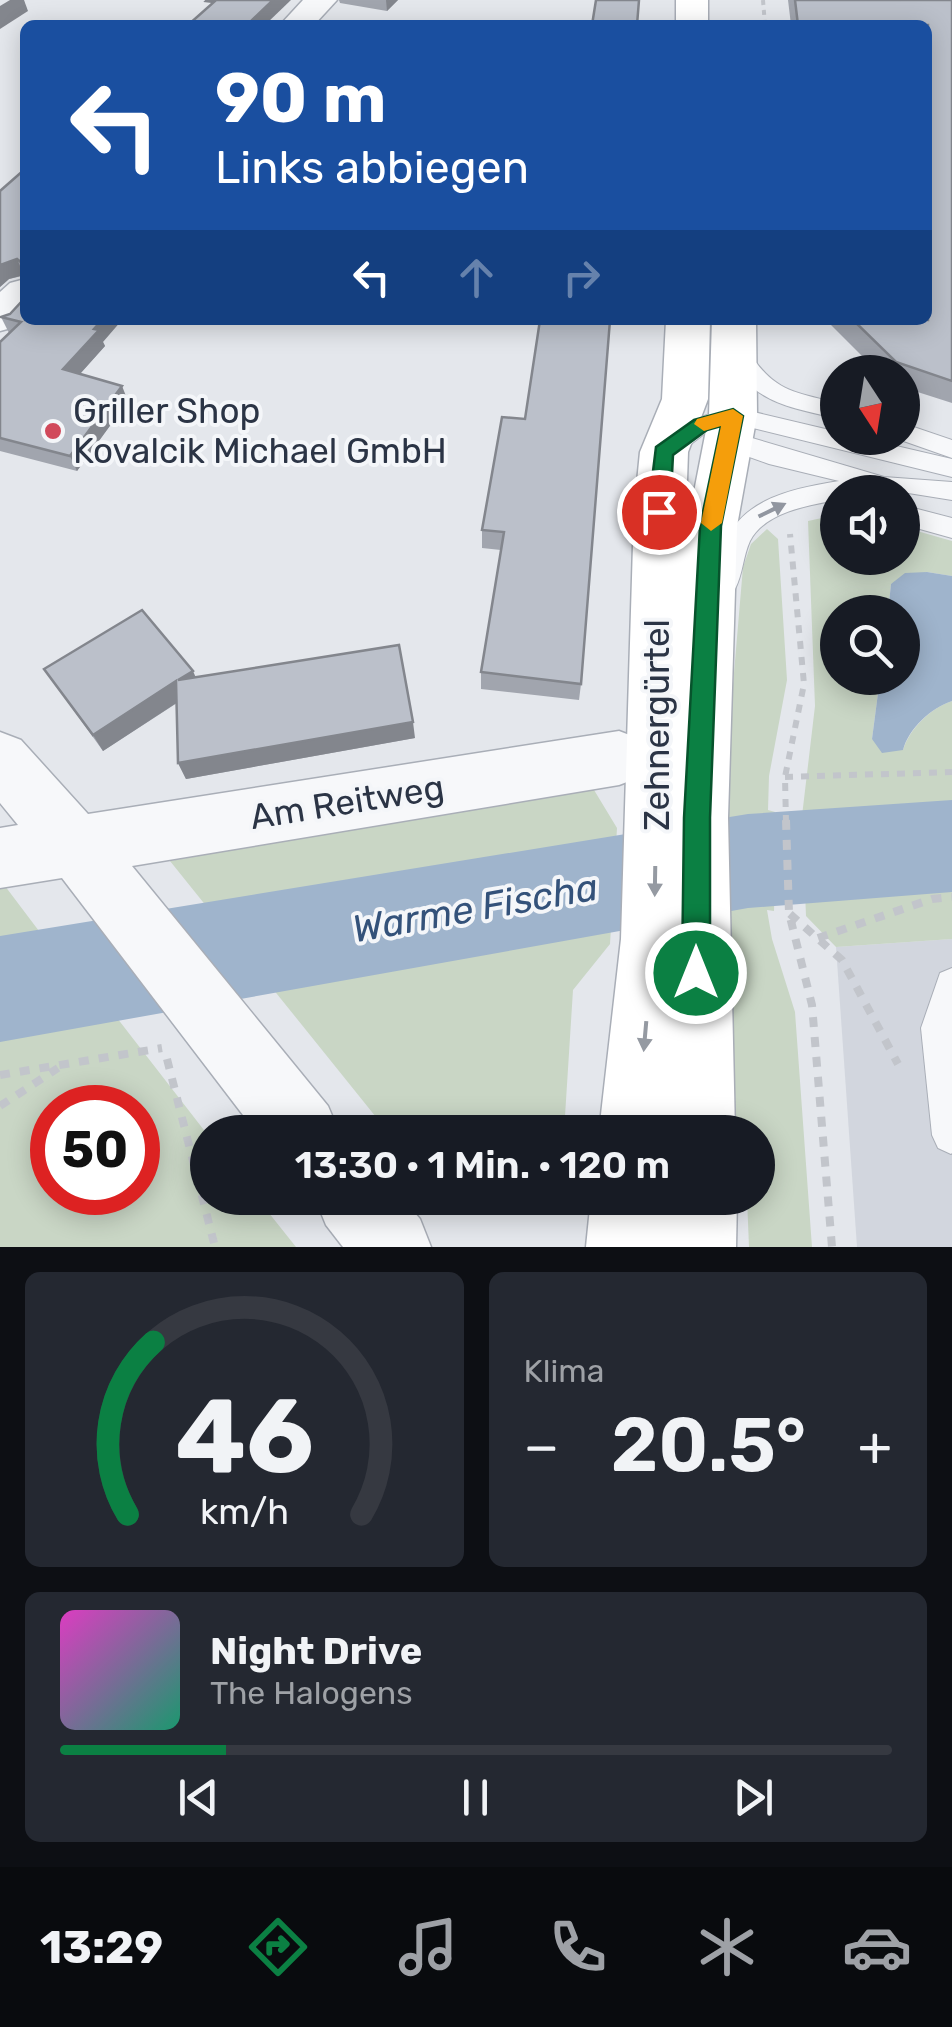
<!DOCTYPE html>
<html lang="de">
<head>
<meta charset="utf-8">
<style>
	body { margin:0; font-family:Rubik,sans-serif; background:#242831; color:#f1f3f6; height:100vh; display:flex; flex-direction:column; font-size:38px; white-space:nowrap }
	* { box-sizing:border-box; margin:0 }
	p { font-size:32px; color:#9ea1a6 }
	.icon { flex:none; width:55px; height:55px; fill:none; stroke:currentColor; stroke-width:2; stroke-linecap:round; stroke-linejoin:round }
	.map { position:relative; height:1247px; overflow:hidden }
	.panel { display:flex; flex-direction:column; gap:25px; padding:25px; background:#0d0f14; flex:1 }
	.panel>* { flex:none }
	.banner { position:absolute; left:20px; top:20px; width:912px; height:305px; border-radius:15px; box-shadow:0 5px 25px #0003; background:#1a4fa0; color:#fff; overflow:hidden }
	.needle { width:65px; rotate:168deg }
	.buttons { position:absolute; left:820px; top:355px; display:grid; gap:20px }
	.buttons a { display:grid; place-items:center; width:100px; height:100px; border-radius:50%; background:#171b24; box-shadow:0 5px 25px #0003; font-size:50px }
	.speed { position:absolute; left:30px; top:1085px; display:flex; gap:20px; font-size:50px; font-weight:700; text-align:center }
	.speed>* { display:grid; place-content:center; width:130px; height:130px; border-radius:50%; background:#171b24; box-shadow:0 5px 25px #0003; line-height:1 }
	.speed .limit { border:15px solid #d22; background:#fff; color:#111 }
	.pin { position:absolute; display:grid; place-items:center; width:85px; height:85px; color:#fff; margin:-42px; border:5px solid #fff; border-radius:50%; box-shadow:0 2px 10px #0007 }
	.me { position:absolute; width:110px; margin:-55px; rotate:0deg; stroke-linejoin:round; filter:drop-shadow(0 0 8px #0008) }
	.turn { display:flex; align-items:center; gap:35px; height:210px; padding:0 30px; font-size:45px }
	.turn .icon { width:130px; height:130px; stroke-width:2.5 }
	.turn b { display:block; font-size:70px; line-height:85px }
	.lanes { display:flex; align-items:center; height:95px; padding:0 30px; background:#0003; justify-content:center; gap:50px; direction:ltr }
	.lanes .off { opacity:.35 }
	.big { font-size:75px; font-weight:600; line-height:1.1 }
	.panel .card { flex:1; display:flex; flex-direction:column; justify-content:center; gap:15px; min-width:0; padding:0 35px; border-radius:15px; background:#242831 }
	.panel .dial { align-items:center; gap:0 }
	.dial svg { height:260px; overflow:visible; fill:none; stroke:#363941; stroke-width:7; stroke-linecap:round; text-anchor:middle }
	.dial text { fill:#f1f3f6; stroke:none }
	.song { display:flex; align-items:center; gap:30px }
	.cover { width:120px; height:120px; border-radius:15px; background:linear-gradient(135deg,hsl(310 70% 55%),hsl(160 70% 35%)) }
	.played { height:10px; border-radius:5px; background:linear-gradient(90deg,#0b8043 20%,#363941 20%) }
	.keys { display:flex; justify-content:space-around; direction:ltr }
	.heat { display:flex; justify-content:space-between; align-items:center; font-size:55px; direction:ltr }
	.panel .tiles { flex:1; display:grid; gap:25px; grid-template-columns:1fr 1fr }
	.card:last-child { grid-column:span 2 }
	.trip { position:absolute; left:190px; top:1115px; width:585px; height:100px; border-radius:50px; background:#171b24; box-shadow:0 5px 25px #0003; font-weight:600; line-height:100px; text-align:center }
	.tabs { display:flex; height:160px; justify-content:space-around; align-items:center; background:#090b0e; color:#9ea1a6 }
	.tabs .icon { width:70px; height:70px }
	.tabs .active { color:#0b8043 }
	.tabs b { font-size:45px; color:#f1f3f6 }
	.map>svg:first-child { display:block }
	.built { fill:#d2d6de }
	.green { fill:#c9d6c5; fill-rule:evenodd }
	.water { fill:#9fb4cc }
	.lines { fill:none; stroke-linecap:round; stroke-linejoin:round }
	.river { fill:#9fb4cc; fill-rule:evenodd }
	.service-casing { stroke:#a9aeb7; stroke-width:2 }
	.minor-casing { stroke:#a9aeb7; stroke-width:3 }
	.secondary-casing { stroke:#a9aeb7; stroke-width:3 }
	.path-far2 { stroke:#c2c5cb; stroke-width:4; stroke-dasharray:5 5; stroke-linecap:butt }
	.path-far1 { stroke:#c2c5cb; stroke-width:6; stroke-dasharray:8 8; stroke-linecap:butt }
	.path { stroke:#c2c5cb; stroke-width:8; stroke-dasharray:10 10; stroke-linecap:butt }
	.service { fill:#f7f8fa; fill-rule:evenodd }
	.minor { fill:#f7f8fa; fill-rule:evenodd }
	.secondary { fill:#fff; fill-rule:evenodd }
	.wall { fill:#a1a5ae }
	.shaded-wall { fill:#83868d }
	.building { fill:#bbc0ca; stroke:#83868d; stroke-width:2.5 }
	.oneway { fill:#9196a0 }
	.oneway2 { fill:#959aa2 }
	.route { fill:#0b8043; stroke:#07532c; stroke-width:2.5 }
	.slow { fill:#f59e0b }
	.poi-dot { fill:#d1495b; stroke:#f4f6f9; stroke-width:4 }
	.labels { text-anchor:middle; stroke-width:8; stroke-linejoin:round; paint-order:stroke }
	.poi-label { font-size:35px; fill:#2b3445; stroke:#f4f6f9; text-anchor:start }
	.street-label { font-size:35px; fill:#2b3445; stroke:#f4f6f9 }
	.water-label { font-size:38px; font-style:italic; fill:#34527a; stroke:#f4f6f9 }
</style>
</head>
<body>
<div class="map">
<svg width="952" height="1247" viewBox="0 0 952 1247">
	<rect width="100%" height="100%" fill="#e4e7ec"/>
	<polygon class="built" points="952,939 952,1247 857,1247 836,947"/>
	<g class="green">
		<path d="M831 516 837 517 838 558H902L903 527 952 541V576L927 572 891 584 888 612H838V678H880L872 739 903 750C910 728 931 708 952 701V939L836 947 806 916 802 816 815 706 808 521Z"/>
		<polygon points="767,529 778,539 787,680 769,776 768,810 775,812 775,847 722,851 722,814 743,567 751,544"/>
		<polygon points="591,785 617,828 610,944 573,990 564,1132 388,1132 170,861"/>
		<polygon points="775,874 774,911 767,910 772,939 795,1012 812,1247 749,1247 747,1198 758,1198 758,1132 735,1132 730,1101 722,879"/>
		<path d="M0 886H5L45 939 100 996 207 1134 208 1198H257L296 1247H0ZM52 1108H138V1192H52Z"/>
	</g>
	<path class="water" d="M927 572 952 576V701C931 708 909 728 903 750L882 753 872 739 880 678H902V612H888L891 584 905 573Z"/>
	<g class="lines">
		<polygon class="river" points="952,800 952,892 748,908 0,1042 0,936 748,814"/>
		<g class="service-casing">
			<g id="service">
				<path d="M738 345 746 347C771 390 791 392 838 403V419C786 406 752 404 727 352Z"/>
				<path d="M733 407 838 432V438H862L952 459V477L733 423 708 431 678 454H660L657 448C674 423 705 415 733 407Z"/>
				<polygon points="902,423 952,440 952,458 895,438 902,438"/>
				<path d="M718 428 884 477 952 482V500L902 492H838V500C809 505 765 512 750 541 743 556 743 574 735 589L726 592 717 589C711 578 714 569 718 558 736 500 785 490 839 481L769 464 710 443 706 437Z"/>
				<polygon points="902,505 952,518 952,538 902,524"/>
				<polygon points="952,968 952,1153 951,1154 938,1148 932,1135 921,1028 940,973"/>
			</g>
		</g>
		<g class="minor-casing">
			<g id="minor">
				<polygon points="303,0 337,0 314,25 280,25"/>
				<polygon points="25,279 25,317 15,327 0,331 0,292 10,283"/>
				<polygon points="619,731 640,739 649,758 640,777 619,785 132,866 328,1106 339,1132 256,1132 62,878 0,888 0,828 18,825 0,803 0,732 21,740 88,814"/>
				<polygon points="315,1198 402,1198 420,1219 431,1247 343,1247 326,1225"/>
			</g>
		</g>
		<g class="secondary-casing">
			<g id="secondary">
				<rect x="676" y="0" width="32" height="25"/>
				<polygon points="666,320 710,320 708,399 688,452 685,538 709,415 712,320 756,320 757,415 737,526 728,818 735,1132 599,1132 621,939 634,512 640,452 662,399"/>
				<polygon points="591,1198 737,1198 736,1247 586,1247"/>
			</g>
		</g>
		<polyline class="path-far2" points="763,0 765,25"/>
		<g class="path-far1">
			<polyline points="785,777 952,772"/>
			<polyline points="786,823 785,777 804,684 790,534"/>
		</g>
		<g class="path">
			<polyline points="786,820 789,913 812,1005 832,1247"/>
			<polyline points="790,914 842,960 898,1064"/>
			<polyline points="818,938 932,899 952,897"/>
			<polyline points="167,1059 215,1247"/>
			<polyline points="0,1075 162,1048"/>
			<polyline points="0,1106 58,1068"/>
		</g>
		<use href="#service" class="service"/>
		<use href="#minor" class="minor"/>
		<use href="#secondary" class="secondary"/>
	</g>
	<g class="wall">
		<polygon points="339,0 398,0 387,11 340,3"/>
		<polygon points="788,0 952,0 952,403 902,387 902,372 878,372 826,320 928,320 928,25 791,25"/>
		<polygon points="0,191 103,342 105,346 80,374 128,401 77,471 0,451 0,342 9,333 1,317 10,314 22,301 22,276 9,279 0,287"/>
		<polygon points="502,417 581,684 579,700 481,689 481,672 501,550 482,548 482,530"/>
		<polygon points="44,669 196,678 415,738 186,779 178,763 177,703 103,751"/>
	</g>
	<g class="shaded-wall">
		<polygon points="10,0 24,0 28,11 0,29 0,6"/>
		<polygon points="273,0 291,0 265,25 247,25"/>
		<polygon points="386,0 398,0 387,11"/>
		<polygon points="17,259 24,275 9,279 0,287 0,265"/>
		<polygon points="102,320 122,320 103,342 105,346 70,385 63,369"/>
		<polygon points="122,386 128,401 77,471 70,456"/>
		<polygon points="193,671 200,687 178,680"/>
		<polygon points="176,681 184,698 103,751 93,735"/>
		<polygon points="413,722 415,738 186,779 178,763"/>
	</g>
	<g class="building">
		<polygon points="207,0 273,0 247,25 188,25 214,2 206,1"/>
		<polygon points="596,0 639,0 637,25 592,25"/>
		<polygon points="795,0 952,0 952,381 896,362 853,320 928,320 928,25 798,25"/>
		<polygon points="25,169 25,320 102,320 94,329 99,330 63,369 122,386 70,456 0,438 0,342 21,322 1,317 10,314 22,301 22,263 17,259 0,265 0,191"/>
		<polygon points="540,320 610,320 581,684 481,672 504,532 482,530 502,417 525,419"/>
		<polygon points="142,610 193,671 178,680 399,645 413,722 178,763 176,681 93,735 44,669"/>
	</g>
	<defs><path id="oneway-solid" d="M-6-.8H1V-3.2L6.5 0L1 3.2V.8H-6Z" transform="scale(2.5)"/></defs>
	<use class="oneway" href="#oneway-solid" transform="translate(772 510) rotate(-26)"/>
	<g class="oneway2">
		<use href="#oneway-solid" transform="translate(655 881) rotate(91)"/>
		<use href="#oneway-solid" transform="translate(645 1036) rotate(95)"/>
	</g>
	<polygon class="route" points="733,409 743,416 721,526 710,818 710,973 706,983 696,987 686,983 682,973 684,818 700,526 721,426 707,430 673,455 670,512 659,520 648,512 656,447 694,420"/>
	<polygon class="slow" points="733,409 743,416 722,523 711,531 701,523 721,426 704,431 694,424 697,419"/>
	<circle class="poi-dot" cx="53" cy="431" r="10"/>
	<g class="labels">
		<g class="poi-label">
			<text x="73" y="423">Griller Shop<tspan x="73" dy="40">Kovalcik Michael GmbH</tspan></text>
		</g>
		<g class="street-label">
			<text transform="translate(657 725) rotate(-90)" y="12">Zehnergürtel</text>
			<text transform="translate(347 802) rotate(-9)" y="12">Am Reitweg</text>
		</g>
		<g class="water-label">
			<text transform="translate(475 908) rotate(-10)" y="13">Warme Fischa</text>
		</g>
	</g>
</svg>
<div class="buttons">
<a><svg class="needle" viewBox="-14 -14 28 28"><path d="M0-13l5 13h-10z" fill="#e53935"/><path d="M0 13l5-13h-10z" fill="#9ea1a6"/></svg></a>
<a><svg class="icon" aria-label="sound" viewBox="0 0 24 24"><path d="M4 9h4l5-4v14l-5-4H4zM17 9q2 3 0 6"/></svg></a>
<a><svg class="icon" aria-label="search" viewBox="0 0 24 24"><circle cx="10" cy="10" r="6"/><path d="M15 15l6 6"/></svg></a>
</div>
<div class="speed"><div class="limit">50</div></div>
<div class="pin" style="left:659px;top:512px;background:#d93025"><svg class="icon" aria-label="arrive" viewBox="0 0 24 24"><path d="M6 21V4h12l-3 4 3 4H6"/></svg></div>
<svg class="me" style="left:696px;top:973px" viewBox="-20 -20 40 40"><circle r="17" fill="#0b8043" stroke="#fff" stroke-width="3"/><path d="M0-11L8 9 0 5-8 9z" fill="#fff"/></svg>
<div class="trip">13:30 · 1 Min. · 120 m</div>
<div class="banner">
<div class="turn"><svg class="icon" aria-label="left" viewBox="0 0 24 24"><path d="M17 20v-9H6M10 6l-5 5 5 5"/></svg><div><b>90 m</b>Links abbiegen</div></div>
<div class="lanes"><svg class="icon" aria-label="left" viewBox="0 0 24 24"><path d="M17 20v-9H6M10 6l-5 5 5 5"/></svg><svg class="icon off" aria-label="ahead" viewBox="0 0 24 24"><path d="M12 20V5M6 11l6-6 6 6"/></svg><svg class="icon off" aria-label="right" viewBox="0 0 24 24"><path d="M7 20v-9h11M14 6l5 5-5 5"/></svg></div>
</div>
</div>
<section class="panel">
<div class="tiles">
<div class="card dial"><svg viewBox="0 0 100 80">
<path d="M14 69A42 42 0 1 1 86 69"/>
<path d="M14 69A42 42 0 0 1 22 16" stroke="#0b8043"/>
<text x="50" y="56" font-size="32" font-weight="700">46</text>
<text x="50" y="72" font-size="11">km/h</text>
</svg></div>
<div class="card"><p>Klima</p>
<div class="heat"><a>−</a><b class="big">20.5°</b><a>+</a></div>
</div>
<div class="card">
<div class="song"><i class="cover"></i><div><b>Night Drive</b><p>The Halogens</p></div></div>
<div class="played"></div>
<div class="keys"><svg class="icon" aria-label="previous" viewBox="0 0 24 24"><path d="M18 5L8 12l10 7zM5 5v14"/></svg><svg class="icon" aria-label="pause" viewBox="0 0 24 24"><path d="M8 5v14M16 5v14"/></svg><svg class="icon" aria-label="next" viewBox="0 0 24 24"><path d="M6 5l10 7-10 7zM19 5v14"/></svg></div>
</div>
</div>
</section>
<nav class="tabs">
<b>13:29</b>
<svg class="icon active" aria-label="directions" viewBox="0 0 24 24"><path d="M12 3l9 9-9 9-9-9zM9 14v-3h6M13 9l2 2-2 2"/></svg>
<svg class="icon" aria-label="music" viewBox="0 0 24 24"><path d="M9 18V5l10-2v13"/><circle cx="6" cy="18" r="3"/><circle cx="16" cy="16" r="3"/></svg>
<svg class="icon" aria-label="phone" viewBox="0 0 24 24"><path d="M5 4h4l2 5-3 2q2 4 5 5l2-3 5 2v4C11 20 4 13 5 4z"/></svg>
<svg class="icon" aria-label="climate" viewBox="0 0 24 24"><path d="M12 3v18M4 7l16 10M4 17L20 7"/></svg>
<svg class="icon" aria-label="car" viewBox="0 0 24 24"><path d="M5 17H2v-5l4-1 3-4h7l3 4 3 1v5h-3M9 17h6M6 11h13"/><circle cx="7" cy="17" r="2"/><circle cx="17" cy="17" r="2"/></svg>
</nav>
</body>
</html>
